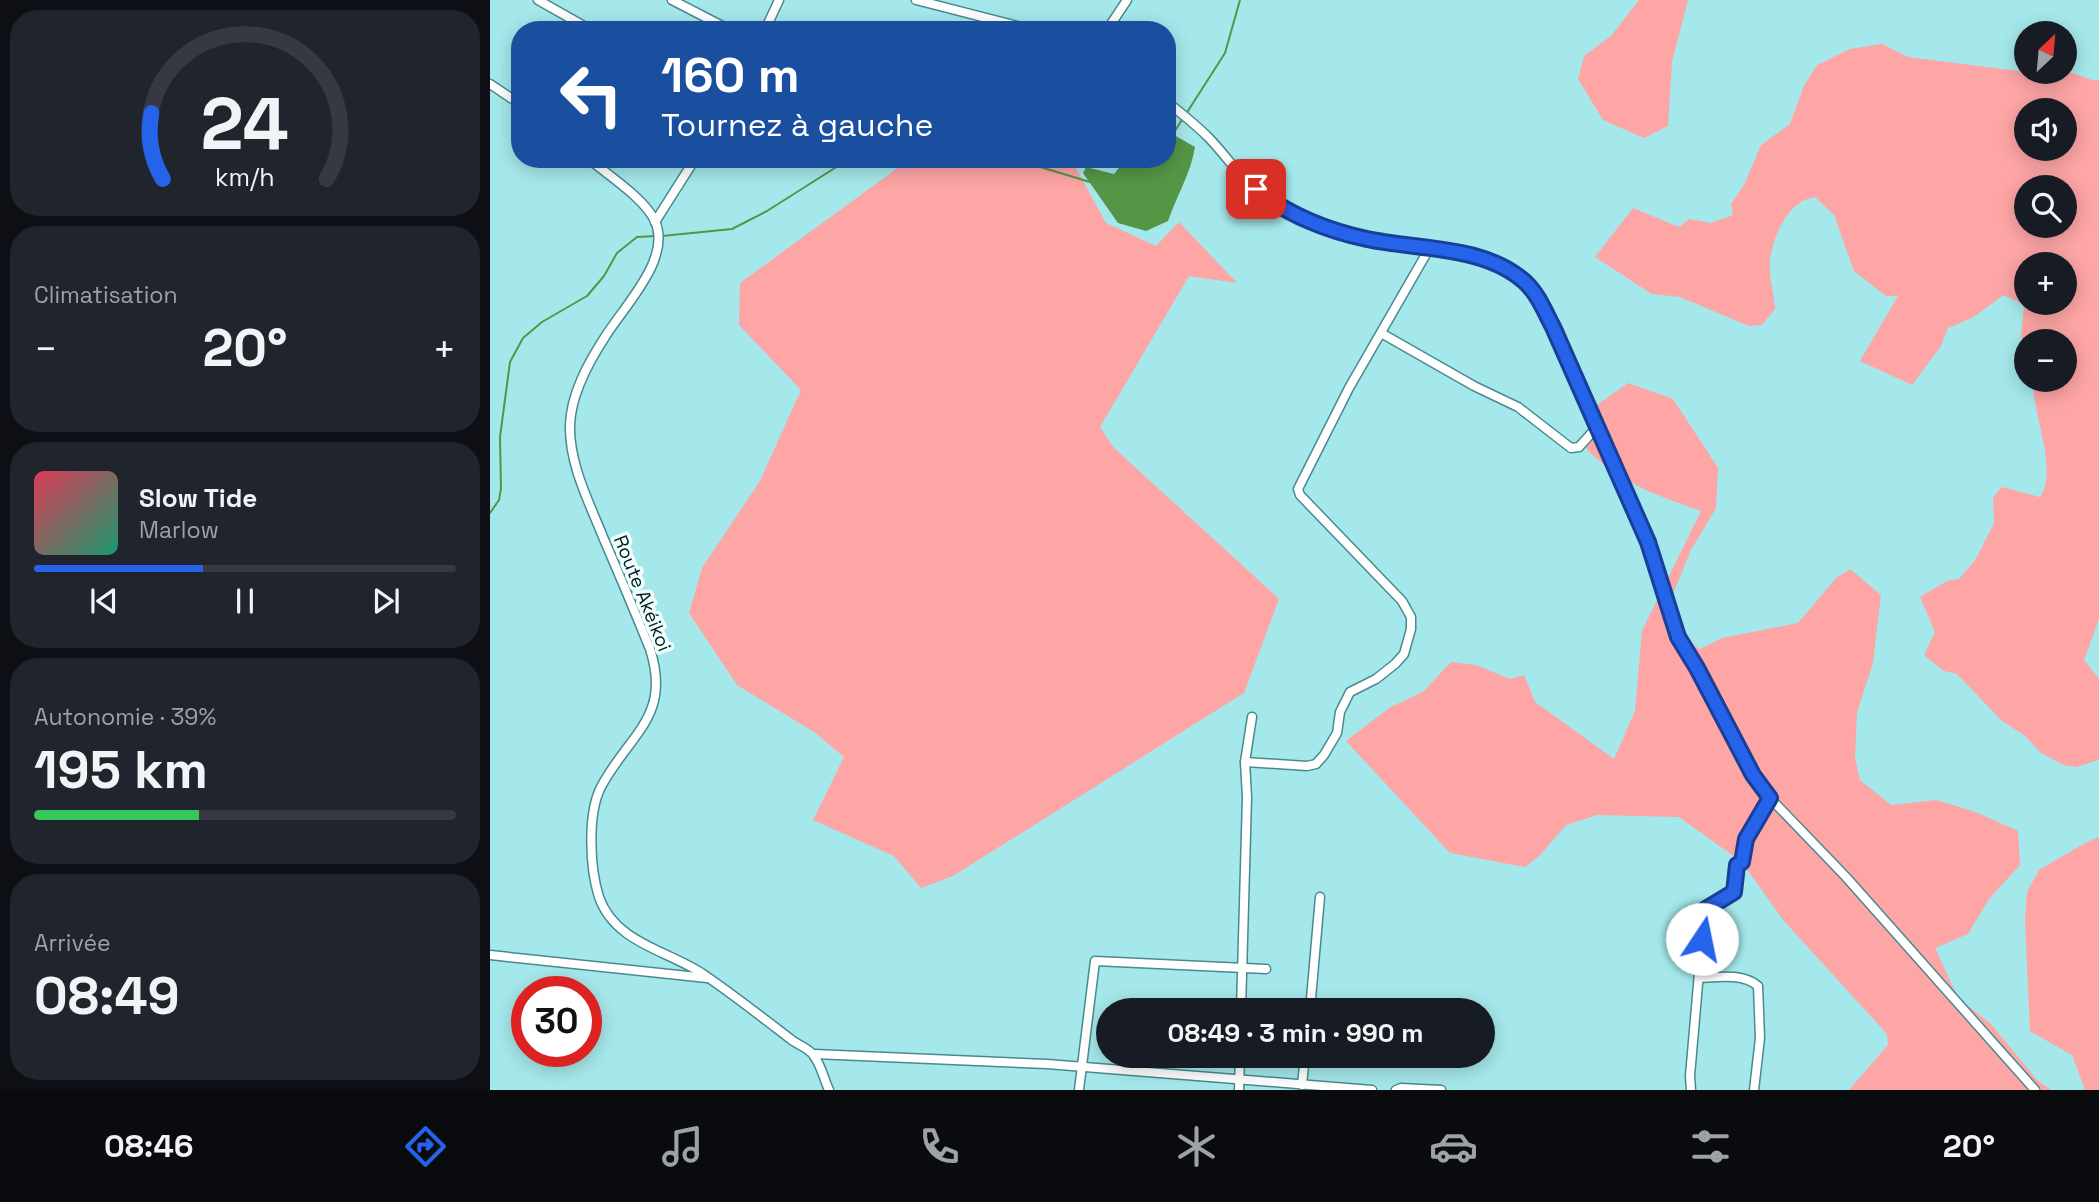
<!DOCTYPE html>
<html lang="fr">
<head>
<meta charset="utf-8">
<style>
	body { margin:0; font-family:"Space Grotesk",sans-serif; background:#20242c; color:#f1f3f6; height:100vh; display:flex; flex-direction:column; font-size:26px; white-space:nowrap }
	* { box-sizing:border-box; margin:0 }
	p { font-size:23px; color:#9ea1a6 }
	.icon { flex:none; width:38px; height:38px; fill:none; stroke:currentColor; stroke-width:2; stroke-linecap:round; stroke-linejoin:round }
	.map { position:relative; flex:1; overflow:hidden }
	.panel { display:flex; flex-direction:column; gap:10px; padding:10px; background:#0d0f14; width:490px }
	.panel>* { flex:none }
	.hud { position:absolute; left:21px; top:21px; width:665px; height:147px; border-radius:28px; box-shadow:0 4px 18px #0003; background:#1a4fa0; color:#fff; overflow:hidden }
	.needle { width:46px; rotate:26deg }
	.fabs { position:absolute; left:1524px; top:21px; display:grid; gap:14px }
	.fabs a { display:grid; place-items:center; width:63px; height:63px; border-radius:50%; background:#171b24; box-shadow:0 4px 18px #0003; font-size:35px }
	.speed { position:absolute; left:21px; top:976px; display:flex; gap:14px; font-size:35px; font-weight:700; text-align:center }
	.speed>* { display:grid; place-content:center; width:91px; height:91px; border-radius:50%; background:#171b24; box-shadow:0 4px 18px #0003; line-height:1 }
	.speed .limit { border:10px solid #d22; background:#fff; color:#111 }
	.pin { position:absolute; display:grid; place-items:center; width:60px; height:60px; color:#fff; margin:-30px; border-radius:14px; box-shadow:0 4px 10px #0006 }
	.me { position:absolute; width:77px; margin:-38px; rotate:11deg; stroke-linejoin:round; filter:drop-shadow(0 0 5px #0008) }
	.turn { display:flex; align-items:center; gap:24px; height:147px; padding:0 35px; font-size:32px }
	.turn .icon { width:91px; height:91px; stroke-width:2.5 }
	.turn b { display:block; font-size:49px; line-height:60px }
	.big { font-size:52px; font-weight:700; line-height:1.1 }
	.panel .tile { flex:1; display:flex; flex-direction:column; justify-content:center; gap:10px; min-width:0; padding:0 24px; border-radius:28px; background:#20242c }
	.panel .dial { align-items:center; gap:0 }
	.dial svg { height:182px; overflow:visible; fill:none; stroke:#363941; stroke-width:7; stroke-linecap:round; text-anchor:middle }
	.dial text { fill:#f1f3f6; stroke:none }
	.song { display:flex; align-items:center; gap:21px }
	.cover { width:84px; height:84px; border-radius:10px; background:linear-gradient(135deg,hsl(350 70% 55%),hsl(160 70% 35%)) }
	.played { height:7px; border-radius:4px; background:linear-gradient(90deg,#2563eb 40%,#363941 40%) }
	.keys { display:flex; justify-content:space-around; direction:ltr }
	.heat { display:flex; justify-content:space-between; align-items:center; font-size:38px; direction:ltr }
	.charge { height:10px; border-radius:5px; background:linear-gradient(90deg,#34c759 39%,#363941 0) }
	.trip { position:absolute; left:606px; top:998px; width:399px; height:70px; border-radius:35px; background:#171b24; box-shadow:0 4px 18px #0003; font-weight:700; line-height:70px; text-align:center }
	.tab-bar { display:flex; height:112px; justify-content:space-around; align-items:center; background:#090b0e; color:#9ea1a6 }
	.tab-bar .icon { width:49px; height:49px }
	.tab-bar .on { color:#2563eb }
	.tab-bar b { font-size:32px; color:#f1f3f6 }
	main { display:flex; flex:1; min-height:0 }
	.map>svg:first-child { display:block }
	.green { fill:#fea5a5; fill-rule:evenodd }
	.water { fill:#549646 }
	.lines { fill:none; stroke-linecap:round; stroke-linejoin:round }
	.stream { stroke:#549646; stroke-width:2 }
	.minor-casing { stroke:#498a8e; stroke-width:11 }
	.minor { stroke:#fff; stroke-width:8 }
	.route-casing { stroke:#184099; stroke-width:18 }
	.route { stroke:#2563eb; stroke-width:12 }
	.labels { text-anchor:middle; stroke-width:7; stroke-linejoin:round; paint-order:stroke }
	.street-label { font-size:19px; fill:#001b1c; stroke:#f1fefe }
</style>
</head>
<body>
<main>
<section class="panel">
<div class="tile dial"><svg viewBox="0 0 100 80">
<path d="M14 69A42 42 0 1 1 86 69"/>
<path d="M14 69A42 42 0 0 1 9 40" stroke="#2563eb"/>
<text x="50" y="56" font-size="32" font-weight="700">24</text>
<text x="50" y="72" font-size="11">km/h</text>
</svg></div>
<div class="tile"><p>Climatisation</p>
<div class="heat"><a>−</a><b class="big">20°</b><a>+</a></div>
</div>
<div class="tile">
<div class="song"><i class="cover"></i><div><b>Slow Tide</b><p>Marlow</p></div></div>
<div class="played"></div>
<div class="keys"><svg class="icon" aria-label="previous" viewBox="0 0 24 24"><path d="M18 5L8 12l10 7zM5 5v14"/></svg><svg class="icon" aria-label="pause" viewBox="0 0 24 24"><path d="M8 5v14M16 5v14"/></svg><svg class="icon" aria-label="next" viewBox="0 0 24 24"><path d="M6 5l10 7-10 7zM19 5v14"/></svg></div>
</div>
<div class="tile"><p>Autonomie · 39%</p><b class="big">195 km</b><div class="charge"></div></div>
<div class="tile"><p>Arrivée</p><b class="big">08:49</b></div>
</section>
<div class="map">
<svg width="1609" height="1090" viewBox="0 0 1609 1090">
	<rect width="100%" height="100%" fill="#a5e8eb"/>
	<g class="green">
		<polygon points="1149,0 1198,0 1182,62 1178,126 1154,138 1113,120 1088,79 1094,56 1121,36"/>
		<path d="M1392 44 1418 57 1536 72 1575 70 1602 80H1609V619L1594 660 1609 679V760L1586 767 1574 765 1551 753 1534 735 1512 721 1467 674 1454 671 1434 655 1445 632 1430 597 1457 581 1469 579 1486 559 1504 523 1503 497 1512 487 1550 497C1569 469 1542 414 1543 380H1575V341H1536V352L1531 336 1534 305 1514 295 1482 318 1458 328 1451 346 1422 385 1370 361 1408 296H1396L1364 271 1344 215 1325 197C1298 201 1284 234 1280 259 1278 274 1284 294 1285 309L1272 325 1259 326 1190 297 1162 294 1105 257 1143 208 1189 227 1199 219 1221 223 1243 215 1241 204 1254 185 1271 145 1300 124 1314 86 1327 65 1360 49ZM1575 110V149H1536V110ZM1575 187V226H1536V187ZM1575 264V303H1536V264Z"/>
		<polygon points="420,159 589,159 586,168 616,223 666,246 689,222 747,283 699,276 610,427 623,447 789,599 754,693 463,876 431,888 404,856 323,820 354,757 324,732 247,685 199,613 212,568 270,481 311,390 249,325 250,283"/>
		<path d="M1138 383 1183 399 1228 468 1226 508 1201 550 1178 606 1188 637 1210 649 1232 638 1308 623 1346 578 1360 569 1391 595 1383 663 1367 712 1365 758 1370 780 1401 805 1446 800 1483 811 1528 831 1530 865 1499 899 1478 934 1445 948 1468 998 1500 1023 1547 1080 1561 1090H1359L1398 1045 1397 1034 1294 921 1252 862 1189 817 1107 815 1076 825 1050 855 1035 867 960 853 856 741 899 708 934 691 961 662 986 665 1020 679 1034 675 1045 702 1124 759 1145 711 1152 631 1211 511C1167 495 1128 483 1096 448L1104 407Z"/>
		<polygon points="1609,837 1609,1090 1595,1090 1582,1055 1540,1031 1535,920 1537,892 1549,870 1595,843"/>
	</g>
	<path class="water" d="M677 131 705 147C701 173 687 195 678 221L656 231 628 223 593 173 596 167 624 174 636 159H677Z"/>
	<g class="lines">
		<g class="stream">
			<polyline points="696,114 735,53 750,0"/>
			<polyline points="683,134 693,118"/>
			<polyline points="524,159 600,182"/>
			<polyline points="172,236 242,229 277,211 359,159"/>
			<polyline points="0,513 9,500 11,488 10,437 20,362 33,338 52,322 97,296 114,276 127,253 147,237 166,236"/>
		</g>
		<g class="minor-casing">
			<g id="minor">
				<polyline points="48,0 101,30"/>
				<polyline points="182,0 240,30"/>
				<polyline points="426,0 543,30"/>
				<polyline points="275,30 289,0"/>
				<polyline points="617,30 637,0"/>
				<polyline points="0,84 30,104"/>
				<path d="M677 102C691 113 705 124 718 137 740 159 757 190 786 204 815 219 845 232 876 239 924 250 1004 246 1039 285 1049 298 1056 313 1063 327L1158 542 1188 637 1207 668 1263 775 1280 798 1356 877 1545 1090"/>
				<path d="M99 159C118 175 155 199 165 221 182 259 134 306 115 337 98 363 81 394 80 425 79 464 99 502 113 537 129 574 145 612 160 649 182 717 139 734 111 787 97 814 100 869 109 897 125 943 177 950 213 974 244 995 273 1018 303 1041 309 1045 320 1049 324 1056 331 1065 334 1079 339 1090"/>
				<polyline points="165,222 205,159"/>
				<polyline points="891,333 984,386 1028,407 1081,448 1089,447 1107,427"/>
				<polyline points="755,762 817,766 826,764 834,755 847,733 850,712 860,692 886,679 905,664 914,654 921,629 921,617 912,601 810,495 808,489 859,388 939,249"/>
				<polyline points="0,955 217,978"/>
				<path d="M1210 978C1228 977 1253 973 1268 986L1270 1038 1264 1090"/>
				<polyline points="751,1010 757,797 755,762 762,717"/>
				<polyline points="820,1010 830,897"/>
				<polyline points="324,1054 557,1064 882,1090"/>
				<polyline points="812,1085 815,1055"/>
				<polyline points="589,1090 605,961 776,969"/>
				<polyline points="749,1090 750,1055"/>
				<polyline points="906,1090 911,1088 951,1090"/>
				<polyline points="1201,1090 1200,1076 1214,915 1219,905 1244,892 1247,865 1252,862 1256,840 1280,798"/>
			</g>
		</g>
		<use href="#minor" class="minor"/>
	</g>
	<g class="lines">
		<g class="route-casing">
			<path id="route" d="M766 189C797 215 839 231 877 239 928 250 994 245 1035 282 1048 294 1055 312 1063 327L1158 542 1188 637 1207 668 1263 775 1280 798 1256 839 1252 862 1247 865 1244 892 1216 909 1212 939"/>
		</g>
		<use href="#route" class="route"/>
	</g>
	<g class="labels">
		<g class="street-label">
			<text transform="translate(153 593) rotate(68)" y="7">Route Akéikoi</text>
		</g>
	</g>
</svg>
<div class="fabs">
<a><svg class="needle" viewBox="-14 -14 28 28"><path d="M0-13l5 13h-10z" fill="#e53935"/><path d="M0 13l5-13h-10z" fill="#9ea1a6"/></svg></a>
<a><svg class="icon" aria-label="sound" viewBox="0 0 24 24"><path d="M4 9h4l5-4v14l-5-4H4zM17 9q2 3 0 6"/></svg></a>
<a><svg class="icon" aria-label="search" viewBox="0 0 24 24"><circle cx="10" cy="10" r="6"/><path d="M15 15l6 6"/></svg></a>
<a>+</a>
<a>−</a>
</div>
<div class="speed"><div class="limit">30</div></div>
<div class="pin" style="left:766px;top:189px;background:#d93025"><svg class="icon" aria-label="arrive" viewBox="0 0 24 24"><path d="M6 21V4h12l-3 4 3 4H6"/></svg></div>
<svg class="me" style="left:1212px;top:939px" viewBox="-20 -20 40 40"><circle r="19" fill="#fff"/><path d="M0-13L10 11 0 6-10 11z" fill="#2563eb"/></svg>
<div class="trip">08:49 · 3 min · 990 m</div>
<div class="hud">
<div class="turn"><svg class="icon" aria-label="left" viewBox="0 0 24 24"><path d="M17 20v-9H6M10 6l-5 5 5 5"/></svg><div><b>160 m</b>Tournez à gauche</div></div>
</div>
</div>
</main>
<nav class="tab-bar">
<b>08:46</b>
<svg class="icon on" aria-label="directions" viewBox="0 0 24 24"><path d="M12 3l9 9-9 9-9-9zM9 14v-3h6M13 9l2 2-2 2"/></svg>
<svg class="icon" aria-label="music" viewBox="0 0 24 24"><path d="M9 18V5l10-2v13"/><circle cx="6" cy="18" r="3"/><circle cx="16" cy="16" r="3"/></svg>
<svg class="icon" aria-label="phone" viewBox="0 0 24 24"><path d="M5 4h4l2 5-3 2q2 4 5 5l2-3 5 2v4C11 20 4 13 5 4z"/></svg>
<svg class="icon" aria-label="climate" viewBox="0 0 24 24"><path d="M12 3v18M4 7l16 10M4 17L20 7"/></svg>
<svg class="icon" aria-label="car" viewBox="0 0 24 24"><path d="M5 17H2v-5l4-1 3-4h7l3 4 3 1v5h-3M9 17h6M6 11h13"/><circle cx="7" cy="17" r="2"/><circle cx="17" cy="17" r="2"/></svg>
<svg class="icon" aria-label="filters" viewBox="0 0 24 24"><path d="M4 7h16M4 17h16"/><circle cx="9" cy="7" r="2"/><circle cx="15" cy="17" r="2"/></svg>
<b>20°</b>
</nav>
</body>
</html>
